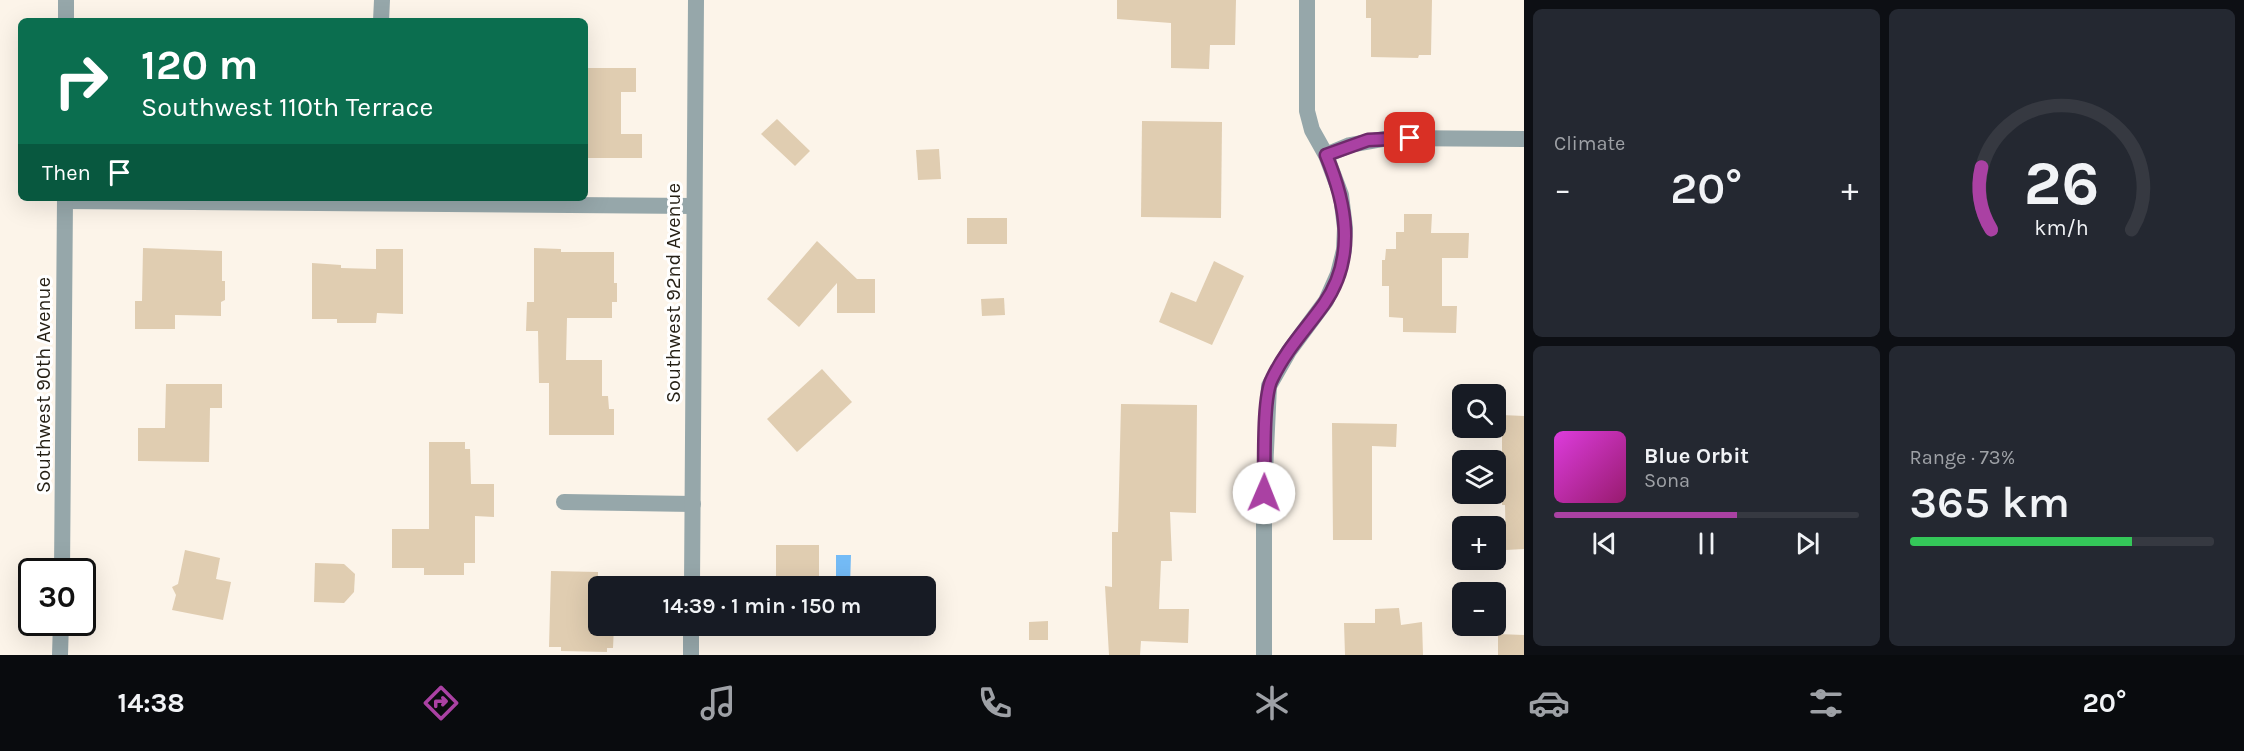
<!DOCTYPE html>
<html lang="en">
<head>
<meta charset="utf-8">
<style>
	body { margin:0; font-family:Karla,sans-serif; background:#242831; color:#f1f3f6; height:100vh; display:flex; flex-direction:column; font-size:22px; white-space:nowrap }
	* { box-sizing:border-box; margin:0 }
	p { font-size:20px; color:#9ea1a6 }
	.icon { flex:none; width:33px; height:33px; fill:none; stroke:currentColor; stroke-width:2; stroke-linecap:round; stroke-linejoin:round }
	.map { position:relative; flex:1; overflow:hidden }
	.side { display:flex; flex-direction:column; gap:9px; padding:9px; background:#0d0f14; width:720px }
	.side>* { flex:none }
	.hud { position:absolute; left:18px; top:18px; width:570px; height:183px; border-radius:9px; box-shadow:0 6px 24px #0002; background:#0b6e4f; color:#fff; overflow:hidden }
	.controls { position:absolute; left:1452px; top:384px; display:grid; gap:12px }
	.controls a { display:grid; place-items:center; width:54px; height:54px; border-radius:9px; background:#171b24; box-shadow:0 6px 24px #0002; font-size:30px }
	.speed { position:absolute; left:18px; top:558px; display:flex; gap:12px; font-size:30px; font-weight:700; text-align:center }
	.speed>* { display:grid; place-content:center; width:78px; height:78px; border-radius:50%; background:#171b24; box-shadow:0 6px 24px #0002; line-height:1 }
	.speed .limit { border:3px solid #111; border-radius:9px; background:#fff; color:#111 }
	.pin { position:absolute; display:grid; place-items:center; width:51px; height:51px; color:#fff; margin:-26px; border-radius:12px; box-shadow:0 3px 9px #0006 }
	.me { position:absolute; width:66px; margin:-33px; rotate:1deg; stroke-linejoin:round; filter:drop-shadow(0 0 4px #0008) }
	.turn { display:flex; align-items:center; gap:21px; height:126px; padding:0 24px; font-size:27px }
	.turn .icon { width:78px; height:78px; stroke-width:2.5 }
	.turn b { display:block; font-size:42px; line-height:51px }
	.then { display:flex; align-items:center; height:57px; padding:0 24px; background:#0003; gap:12px; font-size:22px }
	.big { font-size:45px; font-weight:600; line-height:1.1 }
	.side .card { flex:1; display:flex; flex-direction:column; justify-content:center; gap:9px; min-width:0; padding:0 21px; border-radius:9px; background:#242831 }
	.side .dial { align-items:center; gap:0 }
	.dial svg { height:156px; overflow:visible; fill:none; stroke:#363941; stroke-width:7; stroke-linecap:round; text-anchor:middle }
	.dial text { fill:#f1f3f6; stroke:none }
	.song { display:flex; align-items:center; gap:18px }
	.cover { width:72px; height:72px; border-radius:9px; background:linear-gradient(135deg,hsl(300 70% 55%),hsl(320 70% 35%)) }
	.played { height:6px; border-radius:3px; background:linear-gradient(90deg,#aa41a3 60%,#363941 60%) }
	.keys { display:flex; justify-content:space-around; direction:ltr }
	.heat { display:flex; justify-content:space-between; align-items:center; font-size:33px; direction:ltr }
	.charge { height:9px; border-radius:4px; background:linear-gradient(90deg,#34c759 73%,#363941 0) }
	.side .tiles { flex:1; display:grid; gap:9px; grid-template-columns:repeat(2,1fr) }
	.trip { position:absolute; left:588px; top:576px; width:348px; height:60px; border-radius:9px; background:#171b24; box-shadow:0 6px 24px #0002; font-weight:600; line-height:60px; text-align:center }
	.dock { display:flex; height:96px; justify-content:space-around; align-items:center; background:#090b0e; color:#9ea1a6 }
	.dock .icon { width:42px; height:42px }
	.dock .active { color:#aa41a3 }
	.dock b { font-size:27px; color:#f1f3f6 }
	main { display:flex; flex:1; min-height:0 }
	.map>svg:first-child { display:block }
	.water { fill:#74bbf6 }
	.building { fill:#e0cdb1 }
	.lines { fill:none; stroke-linecap:round; stroke-linejoin:round }
	.minor { stroke:#96a7aa; stroke-width:16 }
	.tertiary { stroke:#96a7aa; stroke-width:16 }
	.route-casing { stroke:#6e2a6a; stroke-width:15 }
	.route { stroke:#aa41a3; stroke-width:10 }
	.labels { text-anchor:middle; stroke-width:6; stroke-linejoin:round; paint-order:stroke }
	.street-label { font-size:20px; fill:#251f14; stroke:#fff }
</style>
</head>
<body>
<main>
<div class="map">
<svg width="1524" height="655" viewBox="0 0 1524 655">
	<rect width="100%" height="100%" fill="#fcf4e9"/>
	<polygon class="water" points="836,555 851,555 850,586 836,586"/>
	<g class="building">
		<polygon points="1117,0 1236,0 1235,45 1210,45 1209,69 1171,68 1171,23 1117,19"/>
		<polygon points="1366,0 1432,0 1431,55 1419,55 1418,58 1371,57 1371,18 1366,18"/>
		<polygon points="585,68 636,68 636,92 621,92 621,134 642,134 642,158 585,158"/>
		<polygon points="777,119 810,151 795,166 761,134"/>
		<polygon points="1142,121 1222,122 1221,218 1141,217"/>
		<polygon points="939,149 941,179 918,180 916,150"/>
		<polygon points="1404,214 1432,214 1431,233 1469,233 1468,258 1442,258 1442,306 1457,306 1456,333 1403,332 1403,318 1389,317 1389,286 1382,286 1382,260 1385,260 1386,249 1396,249 1396,232 1404,232"/>
		<rect x="967" y="218" width="40" height="26"/>
		<polygon points="817,241 857,279 875,279 875,313 837,313 837,283 799,327 767,299"/>
		<polygon points="143,248 222,251 222,281 225,281 225,300 221,302 221,316 175,315 175,329 135,329 135,301 142,301"/>
		<polygon points="534,248 561,249 561,252 614,252 614,283 617,283 617,302 612,302 612,318 567,318 566,360 602,360 602,396 608,396 609,409 614,409 614,435 549,435 549,383 539,383 538,331 526,331 527,302 534,302"/>
		<polygon points="376,249 403,249 403,314 377,313 376,323 337,323 337,319 312,319 312,263 341,265 341,268 376,269"/>
		<polygon points="1214,261 1244,276 1212,345 1159,322 1171,292 1196,302"/>
		<polygon points="1004,298 1005,315 982,316 981,299"/>
		<polygon points="822,369 852,402 797,452 767,419"/>
		<polygon points="166,384 222,384 222,408 210,408 209,462 138,461 138,428 165,428"/>
		<polygon points="1121,404 1197,405 1196,513 1170,512 1172,561 1161,561 1159,609 1189,609 1188,643 1141,641 1140,655 1109,655 1105,586 1112,587 1112,532 1118,532"/>
		<polygon points="1502,415 1524,416 1524,549 1506,550 1505,505 1502,505"/>
		<polygon points="1332,423 1397,424 1396,447 1372,446 1372,540 1333,540"/>
		<polygon points="429,442 465,442 465,449 470,449 471,484 494,484 494,517 475,516 475,563 464,563 464,575 424,575 424,568 392,568 392,529 429,529"/>
		<rect x="776" y="545" width="43" height="41"/>
		<polygon points="185,550 220,558 216,579 231,582 223,620 172,610 176,595 172,587 178,584"/>
		<polygon points="315,563 344,564 355,574 354,592 344,603 314,602"/>
		<polygon points="551,571 598,572 598,626 614,626 613,648 607,648 607,652 561,651 561,647 549,647"/>
		<polygon points="1399,608 1401,625 1422,622 1423,655 1345,655 1344,623 1375,623 1375,609"/>
		<polygon points="1048,621 1048,640 1029,640 1029,622"/>
		<polygon points="1498,634 1524,635 1524,655 1498,655"/>
	</g>
	<g class="lines">
		<g class="minor">
			<polyline points="66,21 66,0"/>
			<polyline points="381,21 382,0"/>
			<polyline points="1326,155 1350,145 1389,138 1524,139"/>
			<polyline points="65,201 694,206"/>
			<polyline points="564,502 693,504"/>
			<polyline points="62,572 65,198"/>
			<polyline points="60,655 61,622"/>
			<polyline points="1264,655 1264,493 1269,386 1289,351 1326,301 1338,274 1344,250 1345,228 1341,195 1326,155 1312,130 1307,111 1307,0"/>
		</g>
		<g class="tertiary">
			<polyline points="692,586 696,0"/>
			<polyline points="691,655 691,626"/>
		</g>
	</g>
	<g class="lines">
		<g class="route-casing">
			<path id="route" d="M1264 493C1265 468 1262 398 1272 379 1285 351 1307 328 1324 304 1357 257 1346 203 1326 155L1368 140 1410 138"/>
		</g>
		<use href="#route" class="route"/>
	</g>
	<g class="labels">
		<g class="street-label">
			<text transform="translate(673 293) rotate(-90)" y="7">Southwest 92nd Avenue</text>
			<text transform="translate(43 385) rotate(-90)" y="7">Southwest 90th Avenue</text>
		</g>
	</g>
</svg>
<div class="controls">
<a><svg class="icon" aria-label="search" viewBox="0 0 24 24"><circle cx="10" cy="10" r="6"/><path d="M15 15l6 6"/></svg></a>
<a><svg class="icon" aria-label="layers" viewBox="0 0 24 24"><path d="M12 4l9 5-9 5-9-5zM3 14l9 5 9-5"/></svg></a>
<a>+</a>
<a>−</a>
</div>
<div class="speed"><div class="limit">30</div></div>
<div class="pin" style="left:1410px;top:138px;background:#d93025"><svg class="icon" aria-label="arrive" viewBox="0 0 24 24"><path d="M6 21V4h12l-3 4 3 4H6"/></svg></div>
<svg class="me" style="left:1264px;top:493px" viewBox="-20 -20 40 40"><circle r="19" fill="#fff"/><path d="M0-13L10 11 0 6-10 11z" fill="#aa41a3"/></svg>
<div class="trip">14:39 · 1 min · 150 m</div>
<div class="hud">
<div class="turn"><svg class="icon" aria-label="right" viewBox="0 0 24 24"><path d="M7 20v-9h11M14 6l5 5-5 5"/></svg><div><b>120 m</b>Southwest 110th Terrace</div></div>
<div class="then">Then<svg class="icon" aria-label="arrive" viewBox="0 0 24 24"><path d="M6 21V4h12l-3 4 3 4H6"/></svg></div>
</div>
</div>
<section class="side">
<div class="tiles">
<div class="card"><p>Climate</p>
<div class="heat"><a>−</a><b class="big">20°</b><a>+</a></div>
</div>
<div class="card dial"><svg viewBox="0 0 100 80">
<path d="M14 69A42 42 0 1 1 86 69"/>
<path d="M14 69A42 42 0 0 1 9 37" stroke="#aa41a3"/>
<text x="50" y="56" font-size="32" font-weight="700">26</text>
<text x="50" y="72" font-size="11">km/h</text>
</svg></div>
<div class="card">
<div class="song"><i class="cover"></i><div><b>Blue Orbit</b><p>Sona</p></div></div>
<div class="played"></div>
<div class="keys"><svg class="icon" aria-label="previous" viewBox="0 0 24 24"><path d="M18 5L8 12l10 7zM5 5v14"/></svg><svg class="icon" aria-label="pause" viewBox="0 0 24 24"><path d="M8 5v14M16 5v14"/></svg><svg class="icon" aria-label="next" viewBox="0 0 24 24"><path d="M6 5l10 7-10 7zM19 5v14"/></svg></div>
</div>
<div class="card"><p>Range · 73%</p><b class="big">365 km</b><div class="charge"></div></div>
</div>
</section>
</main>
<nav class="dock">
<b>14:38</b>
<svg class="icon active" aria-label="directions" viewBox="0 0 24 24"><path d="M12 3l9 9-9 9-9-9zM9 14v-3h6M13 9l2 2-2 2"/></svg>
<svg class="icon" aria-label="music" viewBox="0 0 24 24"><path d="M9 18V5l10-2v13"/><circle cx="6" cy="18" r="3"/><circle cx="16" cy="16" r="3"/></svg>
<svg class="icon" aria-label="phone" viewBox="0 0 24 24"><path d="M5 4h4l2 5-3 2q2 4 5 5l2-3 5 2v4C11 20 4 13 5 4z"/></svg>
<svg class="icon" aria-label="climate" viewBox="0 0 24 24"><path d="M12 3v18M4 7l16 10M4 17L20 7"/></svg>
<svg class="icon" aria-label="car" viewBox="0 0 24 24"><path d="M5 17H2v-5l4-1 3-4h7l3 4 3 1v5h-3M9 17h6M6 11h13"/><circle cx="7" cy="17" r="2"/><circle cx="17" cy="17" r="2"/></svg>
<svg class="icon" aria-label="filters" viewBox="0 0 24 24"><path d="M4 7h16M4 17h16"/><circle cx="9" cy="7" r="2"/><circle cx="15" cy="17" r="2"/></svg>
<b>20°</b>
</nav>
</body>
</html>
